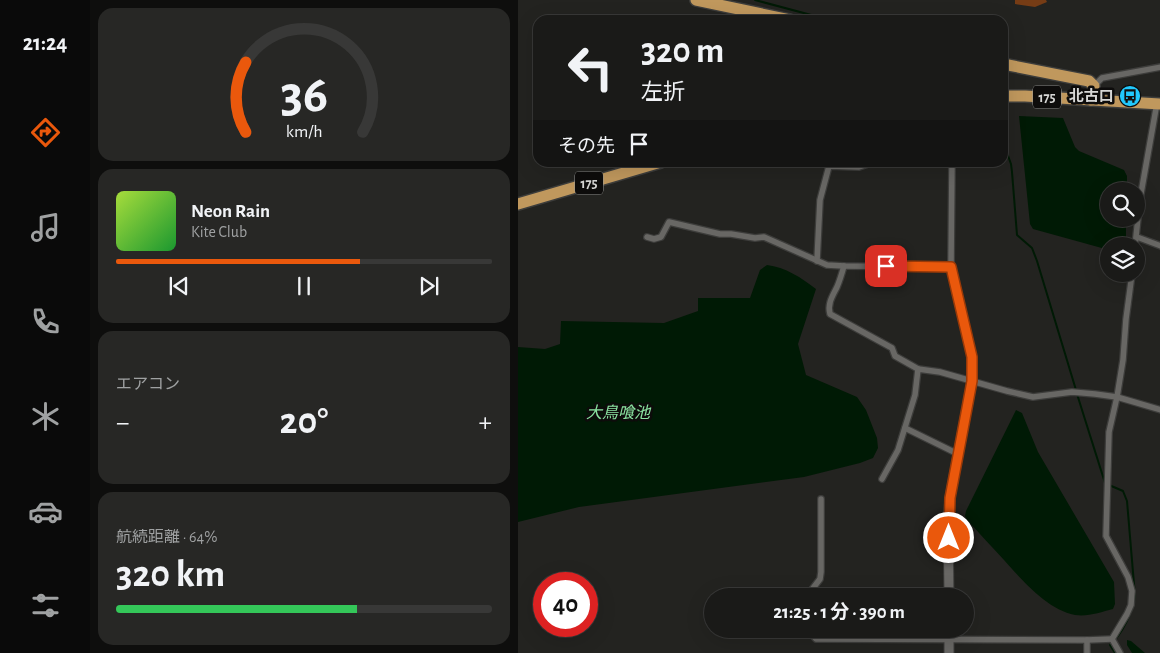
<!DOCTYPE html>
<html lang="ja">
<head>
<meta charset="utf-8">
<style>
	body { margin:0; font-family:"Alegreya Sans","Noto Sans JP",sans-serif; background:#272725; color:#f1f3f6; height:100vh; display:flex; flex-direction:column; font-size:19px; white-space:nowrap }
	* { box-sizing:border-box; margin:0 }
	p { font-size:16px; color:#9fa1a2 }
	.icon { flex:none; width:28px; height:28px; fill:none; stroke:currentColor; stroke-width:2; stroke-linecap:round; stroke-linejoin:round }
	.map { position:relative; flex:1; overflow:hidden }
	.drawer { display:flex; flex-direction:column; gap:8px; padding:8px; background:#0e0e0d; width:428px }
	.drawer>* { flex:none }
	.hud { position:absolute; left:15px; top:15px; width:475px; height:152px; border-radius:15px; box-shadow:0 5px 20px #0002,0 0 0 1px #383837; background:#1a1a18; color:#f1f3f6; overflow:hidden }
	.controls { position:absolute; left:582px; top:182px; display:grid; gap:10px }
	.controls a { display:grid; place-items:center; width:45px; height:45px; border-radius:50%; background:#1a1a18; box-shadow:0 5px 20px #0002,0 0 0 1px #383837; font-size:25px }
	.speed { position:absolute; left:15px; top:572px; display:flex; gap:10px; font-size:25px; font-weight:700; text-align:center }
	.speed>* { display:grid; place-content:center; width:65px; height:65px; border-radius:50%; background:#1a1a18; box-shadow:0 5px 20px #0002,0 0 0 1px #383837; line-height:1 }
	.speed .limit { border:8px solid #d22; background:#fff; color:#111 }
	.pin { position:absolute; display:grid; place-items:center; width:42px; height:42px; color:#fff; margin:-21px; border-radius:10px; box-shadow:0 2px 8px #0006 }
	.me { position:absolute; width:55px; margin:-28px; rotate:0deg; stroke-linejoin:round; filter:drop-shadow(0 0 4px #0008) }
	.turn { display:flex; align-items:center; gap:18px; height:105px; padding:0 25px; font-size:22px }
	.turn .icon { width:65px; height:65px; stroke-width:2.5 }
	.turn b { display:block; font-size:35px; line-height:42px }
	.then { display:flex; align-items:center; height:48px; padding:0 25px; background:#0003; gap:10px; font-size:19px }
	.big { font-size:38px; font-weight:700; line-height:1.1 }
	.drawer .widget { flex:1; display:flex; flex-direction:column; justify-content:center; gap:8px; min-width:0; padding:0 18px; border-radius:15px; background:#272725 }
	.drawer .dial { align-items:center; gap:0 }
	.dial svg { height:130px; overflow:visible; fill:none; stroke:#383837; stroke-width:7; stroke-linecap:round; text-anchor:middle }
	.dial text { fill:#f1f3f6; stroke:none }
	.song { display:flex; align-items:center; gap:15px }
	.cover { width:60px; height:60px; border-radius:8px; background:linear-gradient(135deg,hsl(80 70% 55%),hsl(130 70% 35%)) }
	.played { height:5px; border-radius:2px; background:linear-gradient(90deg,#ea580c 65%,#383837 65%) }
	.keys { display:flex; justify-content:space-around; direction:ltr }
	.heat { display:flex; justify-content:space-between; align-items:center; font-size:28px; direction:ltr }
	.charge { height:8px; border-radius:4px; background:linear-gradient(90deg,#34c759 64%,#383837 0) }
	.trip { position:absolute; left:186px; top:588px; width:270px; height:50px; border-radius:25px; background:#1a1a18; box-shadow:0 5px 20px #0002,0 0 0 1px #383837; font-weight:700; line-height:50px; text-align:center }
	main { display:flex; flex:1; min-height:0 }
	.tabs { display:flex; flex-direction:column; width:90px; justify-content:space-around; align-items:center; background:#0a0a0a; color:#9fa1a2 }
	.tabs .icon { width:35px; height:35px }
	.tabs .selected { color:#ea580c }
	.tabs b { font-size:22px; color:#f1f3f6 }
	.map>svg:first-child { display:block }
	.forest { fill:#763c15 }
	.water { fill:#001a05 }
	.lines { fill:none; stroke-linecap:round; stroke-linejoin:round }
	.stream { stroke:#001a05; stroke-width:2 }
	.street-casing { stroke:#3d3d3b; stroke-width:8 }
	.secondary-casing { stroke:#3d3d3b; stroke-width:11 }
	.highway-casing { stroke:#3d3d3b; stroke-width:14 }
	.street { stroke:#686764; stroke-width:5.5 }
	.secondary { stroke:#686764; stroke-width:9 }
	.highway { stroke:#c0985d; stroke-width:11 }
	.route-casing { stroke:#983908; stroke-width:12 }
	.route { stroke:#ea580c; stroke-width:9 }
	.labels { text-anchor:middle; stroke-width:5; stroke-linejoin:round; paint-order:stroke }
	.shield { fill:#0d0c0b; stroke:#9a9a98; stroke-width:1 }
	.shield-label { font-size:14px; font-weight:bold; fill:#d7d7d5 }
	.poi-label { font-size:15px; font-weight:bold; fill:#d7d7d5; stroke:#0d0c0b; text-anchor:end }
	.water-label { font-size:16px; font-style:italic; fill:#8be3a1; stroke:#0d0c0b }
</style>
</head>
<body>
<main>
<nav class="tabs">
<b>21:24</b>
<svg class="icon selected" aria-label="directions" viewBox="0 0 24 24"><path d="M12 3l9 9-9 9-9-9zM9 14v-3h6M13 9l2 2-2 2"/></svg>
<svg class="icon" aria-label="music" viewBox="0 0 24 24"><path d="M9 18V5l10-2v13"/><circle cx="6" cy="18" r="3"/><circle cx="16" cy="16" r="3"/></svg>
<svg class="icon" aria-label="phone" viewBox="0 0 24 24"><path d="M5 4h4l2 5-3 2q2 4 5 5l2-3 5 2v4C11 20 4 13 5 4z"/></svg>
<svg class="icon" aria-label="climate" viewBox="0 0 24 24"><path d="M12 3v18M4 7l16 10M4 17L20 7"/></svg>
<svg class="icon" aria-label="car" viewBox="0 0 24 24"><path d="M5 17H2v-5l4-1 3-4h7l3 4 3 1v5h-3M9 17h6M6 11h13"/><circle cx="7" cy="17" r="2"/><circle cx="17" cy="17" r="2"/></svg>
<svg class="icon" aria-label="filters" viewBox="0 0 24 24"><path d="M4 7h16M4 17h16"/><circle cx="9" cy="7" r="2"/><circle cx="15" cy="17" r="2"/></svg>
</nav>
<section class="drawer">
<div class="widget dial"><svg viewBox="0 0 100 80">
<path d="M14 69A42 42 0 1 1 86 69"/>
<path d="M14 69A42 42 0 0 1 14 26" stroke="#ea580c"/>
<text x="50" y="56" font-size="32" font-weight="700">36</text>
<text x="50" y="72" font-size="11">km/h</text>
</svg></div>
<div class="widget">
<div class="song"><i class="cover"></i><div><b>Neon Rain</b><p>Kite Club</p></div></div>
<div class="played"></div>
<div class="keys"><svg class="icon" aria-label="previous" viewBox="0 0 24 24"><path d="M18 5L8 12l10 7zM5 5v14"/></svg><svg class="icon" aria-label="pause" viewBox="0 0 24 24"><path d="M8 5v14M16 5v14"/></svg><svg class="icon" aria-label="next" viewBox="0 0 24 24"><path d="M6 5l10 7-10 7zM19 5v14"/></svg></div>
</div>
<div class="widget"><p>エアコン</p>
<div class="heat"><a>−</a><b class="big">20°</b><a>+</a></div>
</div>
<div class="widget"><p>航続距離 · 64%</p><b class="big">320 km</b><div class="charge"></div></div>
</section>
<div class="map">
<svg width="643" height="653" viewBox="0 0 643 653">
	<rect width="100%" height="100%" fill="#232320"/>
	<polygon class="forest" points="497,0 528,0 529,2 517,7 497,4"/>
	<g class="water">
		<polygon points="501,116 545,118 557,147 561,151 606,170 609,176 609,191 591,191 591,219 608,219 608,244 607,246 591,246 591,250 515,229 512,224"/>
		<path d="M249 265C267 267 284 278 298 289L280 344 288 375 339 397 348 410 359 438 360 448 355 458 342 463 286 477 61 507 0 522V347L27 349 42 344 43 321 146 323 180 311V298H232L242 270Z"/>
		<path d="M498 410 504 413 520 452 596 582 597 604 595 609C583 612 570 617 557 615 529 610 504 580 486 560 474 547 462 534 449 520L447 516 448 511Z"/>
		<polygon points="609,640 613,641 627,653 614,653 609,645"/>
	</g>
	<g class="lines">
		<g class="stream">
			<polyline points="237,0 312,20"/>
			<polyline points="485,142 493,164 494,172 499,235 514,248 519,261 558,390"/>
			<polyline points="559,394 587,483"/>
			<path d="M591 485 605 491 609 501 617 596C615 612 604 634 592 645L597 653"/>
		</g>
		<g class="street-casing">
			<g id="street">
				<polyline points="576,86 584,78 643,67"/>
				<polyline points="434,162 433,267 454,357 454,381"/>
				<polyline points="129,237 136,239 143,237 151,222 202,234 213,234 237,238 246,237 309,265 326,266 433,267"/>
				<polyline points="619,237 643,246"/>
				<polyline points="617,246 622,199 639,103"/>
				<polyline points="299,261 302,200 311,166 341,167 356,162"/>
				<path d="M326 266C324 273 322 280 319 287 315 295 309 304 312 314L374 348 377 356 400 369"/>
				<polyline points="387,428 440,454"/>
				<polyline points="364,479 380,450 397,395 400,369 422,372 489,391 515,397 554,392 577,394 599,397 643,410"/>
				<polyline points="289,596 302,579 303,572 303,499"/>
				<polyline points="289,629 298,639 569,640 594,639"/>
				<polyline points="594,639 609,614 613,605 614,591 610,577 588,536 591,432 599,397 605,360 608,319 614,274"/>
				<polyline points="594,639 602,653"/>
				<polyline points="569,640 569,653"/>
			</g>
		</g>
		<g class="secondary-casing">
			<g id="secondary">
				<polyline points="431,596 430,521 432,497 454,381"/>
				<polyline points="431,653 431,629"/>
			</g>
		</g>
		<g class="highway-casing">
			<g id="highway">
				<polyline points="178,0 272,20"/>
				<polyline points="485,64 571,81 576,86 573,100"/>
				<polyline points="485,96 507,96 643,104"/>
				<polyline points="0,204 143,162"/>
			</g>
		</g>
		<use href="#street" class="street"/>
		<use href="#secondary" class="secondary"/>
		<use href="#highway" class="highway"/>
	</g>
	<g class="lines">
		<g class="route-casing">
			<polyline id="route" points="368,266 433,267 454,357 454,381 449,408 432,498 431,538"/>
		</g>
		<use href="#route" class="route"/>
	</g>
	<defs>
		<g id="bus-disc" transform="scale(1.125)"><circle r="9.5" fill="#21c9fd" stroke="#0d0c0b"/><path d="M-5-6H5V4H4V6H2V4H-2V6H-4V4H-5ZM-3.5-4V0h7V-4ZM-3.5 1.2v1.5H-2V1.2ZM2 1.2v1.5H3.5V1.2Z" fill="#111"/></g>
	</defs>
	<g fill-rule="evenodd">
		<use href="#bus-disc" x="612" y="96"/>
	</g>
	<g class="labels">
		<g class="shield">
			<rect x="515" y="85.5" width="28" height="23" rx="4"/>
			<rect x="57" y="171.5" width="28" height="23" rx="4"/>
		</g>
		<g class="shield-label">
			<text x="529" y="102">175</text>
			<text x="71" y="188">175</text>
		</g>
		<g class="poi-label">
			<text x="596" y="101">北古口</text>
		</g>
		<g class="water-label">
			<text x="100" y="418">大鳥喰池</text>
		</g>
	</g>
</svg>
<div class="controls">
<a><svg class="icon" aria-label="search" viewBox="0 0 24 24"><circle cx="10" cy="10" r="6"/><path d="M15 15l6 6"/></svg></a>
<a><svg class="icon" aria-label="layers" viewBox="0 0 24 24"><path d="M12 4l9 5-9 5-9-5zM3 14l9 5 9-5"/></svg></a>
</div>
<div class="speed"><div class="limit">40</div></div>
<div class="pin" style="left:368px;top:266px;background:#d93025"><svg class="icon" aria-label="arrive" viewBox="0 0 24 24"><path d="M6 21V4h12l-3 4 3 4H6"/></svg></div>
<svg class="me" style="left:431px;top:538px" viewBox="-20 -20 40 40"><circle r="17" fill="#ea580c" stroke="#fff" stroke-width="3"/><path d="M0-11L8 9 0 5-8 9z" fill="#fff"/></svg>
<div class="trip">21:25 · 1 分 · 390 m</div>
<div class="hud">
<div class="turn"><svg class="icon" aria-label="left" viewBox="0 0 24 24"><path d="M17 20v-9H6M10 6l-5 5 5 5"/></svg><div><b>320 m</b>左折</div></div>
<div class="then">その先<svg class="icon" aria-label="arrive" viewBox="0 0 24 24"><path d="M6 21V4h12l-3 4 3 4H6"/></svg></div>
</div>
</div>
</main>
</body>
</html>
